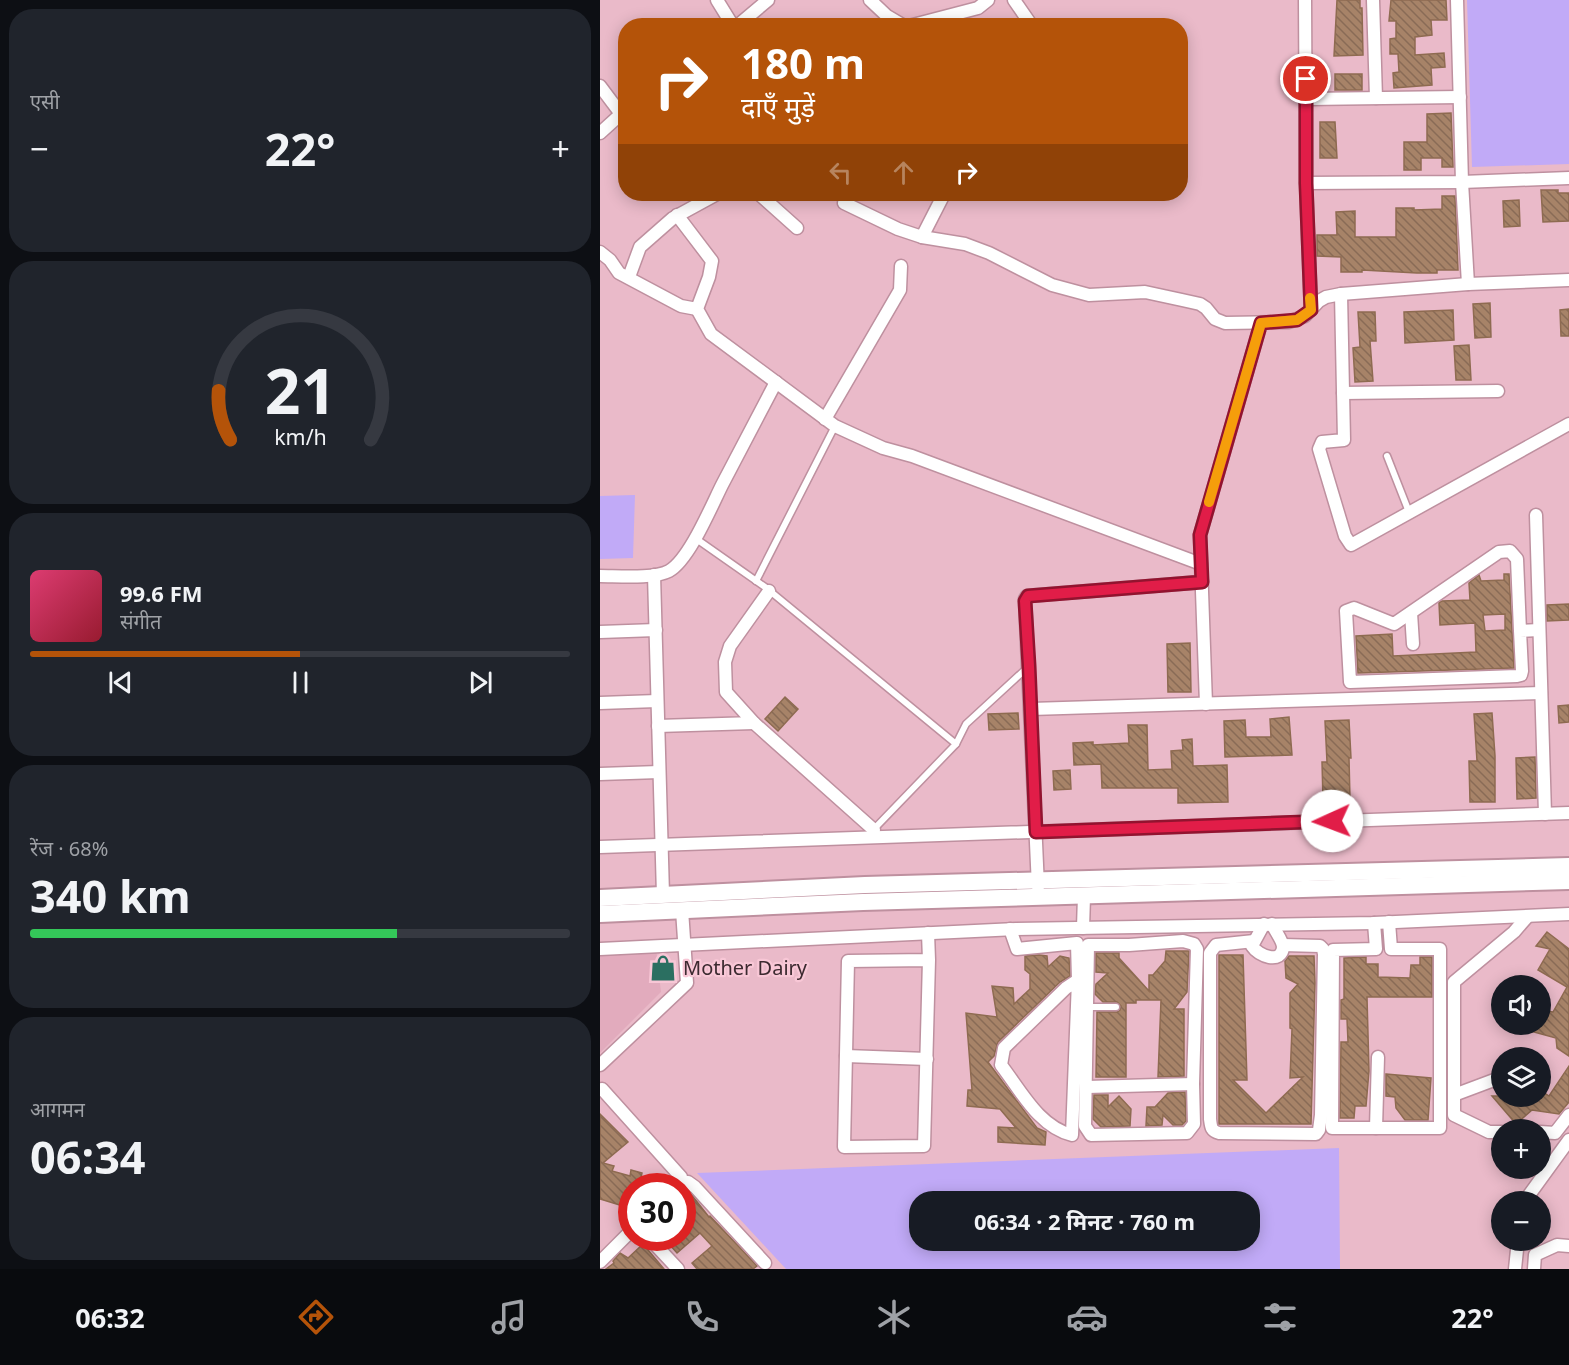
<!DOCTYPE html>
<html lang="hi">
<head>
<meta charset="utf-8">
<style>
	body { margin:0; font-family:"Noto Sans","Noto Sans Devanagari",sans-serif; background:#20242c; color:#f1f3f6; height:100vh; display:flex; flex-direction:column; font-size:22px; white-space:nowrap }
	* { box-sizing:border-box; margin:0 }
	p { font-size:20px; color:#9ea1a6 }
	.icon { flex:none; width:33px; height:33px; fill:none; stroke:currentColor; stroke-width:2; stroke-linecap:round; stroke-linejoin:round }
	.map { position:relative; flex:1; overflow:hidden }
	.sheet { display:flex; flex-direction:column; gap:9px; padding:9px; background:#0d0f14; width:600px }
	.sheet>* { flex:none }
	.banner { position:absolute; left:18px; top:18px; width:570px; height:183px; border-radius:24px; box-shadow:0 3px 15px #0003; background:#b45309; color:#fff; overflow:hidden }
	.controls { position:absolute; left:891px; top:975px; display:grid; gap:12px }
	.controls a { display:grid; place-items:center; width:60px; height:60px; border-radius:50%; background:#171b24; box-shadow:0 3px 15px #0003; font-size:30px }
	.speed { position:absolute; left:18px; top:1173px; display:flex; gap:12px; font-size:30px; font-weight:700; text-align:center }
	.speed>* { display:grid; place-content:center; width:78px; height:78px; border-radius:50%; background:#171b24; box-shadow:0 3px 15px #0003; line-height:1 }
	.speed .limit { border:9px solid #d22; background:#fff; color:#111 }
	.pin { position:absolute; display:grid; place-items:center; width:51px; height:51px; color:#fff; margin:-26px; border:3px solid #fff; border-radius:50%; box-shadow:0 2px 6px #0007 }
	.me { position:absolute; width:66px; margin:-33px; rotate:268deg; stroke-linejoin:round; filter:drop-shadow(0 0 4px #0008) }
	.turn { display:flex; align-items:center; gap:21px; height:126px; padding:0 24px; font-size:27px }
	.turn .icon { width:78px; height:78px; stroke-width:2.5 }
	.turn b { display:block; font-size:42px; line-height:51px }
	.lanes { display:flex; align-items:center; height:57px; padding:0 24px; background:#0003; justify-content:center; gap:30px; direction:ltr }
	.lanes .off { opacity:.35 }
	.big { font-size:45px; font-weight:700; line-height:1.1 }
	.sheet .widget { flex:1; display:flex; flex-direction:column; justify-content:center; gap:9px; min-width:0; padding:0 21px; border-radius:24px; background:#20242c }
	.sheet .dial { align-items:center; gap:0 }
	.dial svg { height:156px; overflow:visible; fill:none; stroke:#363941; stroke-width:7; stroke-linecap:round; text-anchor:middle }
	.dial text { fill:#f1f3f6; stroke:none }
	.song { display:flex; align-items:center; gap:18px }
	.cover { width:72px; height:72px; border-radius:9px; background:linear-gradient(135deg,hsl(340 70% 55%),hsl(350 70% 35%)) }
	.played { height:6px; border-radius:3px; background:linear-gradient(90deg,#b45309 50%,#363941 50%) }
	.keys { display:flex; justify-content:space-around; direction:ltr }
	.heat { display:flex; justify-content:space-between; align-items:center; font-size:33px; direction:ltr }
	.charge { height:9px; border-radius:4px; background:linear-gradient(90deg,#34c759 68%,#363941 0) }
	.trip { position:absolute; left:309px; top:1191px; width:351px; height:60px; border-radius:24px; background:#171b24; box-shadow:0 3px 15px #0003; font-weight:700; line-height:60px; text-align:center }
	.tabs { display:flex; height:96px; justify-content:space-around; align-items:center; background:#090b0e; color:#9ea1a6 }
	.tabs .icon { width:42px; height:42px }
	.tabs .active { color:#b45309 }
	.tabs b { font-size:27px; color:#f1f3f6 }
	main { display:flex; flex:1; min-height:0 }
	.map>svg:first-child { display:block }
	.built { fill:#e2abbd }
	.park { fill:#c1aaf7; fill-rule:evenodd }
	.building { fill:url(#building-back-hatch); stroke:#8e6b51; stroke-width:1.5; fill-rule:evenodd }
	.lines { fill:none; stroke-linecap:round; stroke-linejoin:round }
	.service-casing { stroke:#be909f; stroke-width:9 }
	.minor-casing { stroke:#be909f; stroke-width:15 }
	.tertiary-casing { stroke:#be909f; stroke-width:20 }
	.service { stroke:#fff; stroke-width:6 }
	.minor { stroke:#fff; stroke-width:12 }
	.tertiary { stroke:#fff; stroke-width:16 }
	.route-casing { stroke:#92132f; stroke-width:15 }
	.route { stroke:#e11d48; stroke-width:10 }
	.slow { stroke:#f59e0b; stroke-width:10 }
	.labels { text-anchor:middle; stroke-width:4.5; stroke-linejoin:round; paint-order:stroke }
	.poi-label { font-size:20px; fill:#3c2a30; stroke:#f8c7d6; text-anchor:start }
</style>
</head>
<body>
<main>
<section class="sheet">
<div class="widget"><p>एसी</p>
<div class="heat"><a>−</a><b class="big">22°</b><a>+</a></div>
</div>
<div class="widget dial"><svg viewBox="0 0 100 80">
<path d="M14 69A42 42 0 1 1 86 69"/>
<path d="M14 69A42 42 0 0 1 8 44" stroke="#b45309"/>
<text x="50" y="56" font-size="32" font-weight="700">21</text>
<text x="50" y="72" font-size="11">km/h</text>
</svg></div>
<div class="widget">
<div class="song"><i class="cover"></i><div><b>99.6 FM</b><p>संगीत</p></div></div>
<div class="played"></div>
<div class="keys"><svg class="icon" aria-label="previous" viewBox="0 0 24 24"><path d="M18 5L8 12l10 7zM5 5v14"/></svg><svg class="icon" aria-label="pause" viewBox="0 0 24 24"><path d="M8 5v14M16 5v14"/></svg><svg class="icon" aria-label="next" viewBox="0 0 24 24"><path d="M6 5l10 7-10 7zM19 5v14"/></svg></div>
</div>
<div class="widget"><p>रेंज · 68%</p><b class="big">340 km</b><div class="charge"></div></div>
<div class="widget"><p>आगमन</p><b class="big">06:34</b></div>
</section>
<div class="map">
<svg width="969" height="1269" viewBox="0 0 969 1269">
	<defs>
		<pattern id="building-back-hatch" width="6" height="6" patternUnits="userSpaceOnUse" patternTransform="scale(1.5)"><rect width="6" height="6" fill="#a78368"/><path d="M-1 5l2 2M0 0l6 6M5-1l2 2" fill="none" stroke="#896b56"/></pattern>
	</defs>
	<rect width="100%" height="100%" fill="#eabac9"/>
	<polygon class="built" points="56,948 61,992 0,1053 0,954"/>
	<g class="park">
		<polygon points="867,0 969,0 969,164 872,167"/>
		<polygon points="35,495 33,558 0,559 0,496"/>
		<path d="M739 1148 740 1269H186L97 1173ZM320 1202H650V1240H320Z"/>
	</g>
	<g class="building">
		<polygon points="737,0 760,0 760,8 762,8 763,55 734,56"/>
		<polygon points="791,0 846,0 847,20 831,20 832,35 815,37 815,55 844,53 845,67 831,68 832,85 794,88 793,73 799,72 798,54 790,54 790,39 796,38 796,21 789,21"/>
		<rect x="735" y="74" width="27" height="16"/>
		<polygon points="851,113 853,167 842,167 842,158 821,158 821,170 804,170 804,142 827,142 827,114"/>
		<polygon points="720,122 735,122 737,158 720,158"/>
		<polygon points="941,190 958,190 958,193 969,193 969,221 943,222"/>
		<polygon points="842,196 855,196 858,270 837,270 837,273 817,273 762,270 762,272 741,272 741,257 717,256 717,235 737,235 736,212 755,211 755,237 796,237 796,208 814,208 814,210 842,209"/>
		<polygon points="919,200 920,226 904,227 903,201"/>
		<polygon points="890,303 891,337 875,338 873,304"/>
		<polygon points="969,309 969,336 961,336 960,310"/>
		<polygon points="853,310 854,340 805,343 804,312"/>
		<polygon points="758,312 775,312 776,341 770,341 773,381 755,382 753,348 760,347"/>
		<polygon points="869,345 871,380 856,380 854,346"/>
		<path d="M904 574H909L914 668 758 673 756 636 792 634 793 656 876 652 875 623 840 625 839 603 842 601 870 600 869 583 879 575 881 581 904 580ZM905 614V630L885 631 883 615Z"/>
		<polygon points="969,604 969,620 947,621 947,605"/>
		<polygon points="590,643 591,692 568,692 567,644"/>
		<polygon points="185,697 198,709 178,731 165,719"/>
		<polygon points="969,705 969,722 959,723 958,706"/>
		<polygon points="418,713 419,729 389,730 388,714"/>
		<polygon points="892,713 895,756 895,802 870,802 869,761 877,761 874,714"/>
		<polygon points="689,717 692,755 625,757 624,721 645,720 646,737 671,737 670,719"/>
		<polygon points="749,720 751,758 749,758 750,799 723,800 722,762 727,762 725,721"/>
		<polygon points="528,725 547,725 548,770 572,769 571,751 583,750 582,740 592,739 593,766 627,765 628,802 578,803 578,788 502,788 501,764 474,765 473,743 493,742 493,745 529,743"/>
		<polygon points="935,757 936,798 917,799 916,758"/>
		<polygon points="470,770 471,789 454,790 453,771"/>
		<polygon points="947,932 969,949 969,1056 957,1048 956,1038 916,1027 916,1024 940,1024 940,1010 953,1012 967,987 938,970 950,949 936,946"/>
		<polygon points="566,951 589,951 587,992 574,1009 584,1009 584,1076 558,1077 561,1000 536,1000 536,1003 526,1003 526,1077 496,1077 497,1012 517,1012 520,1010 521,1006 517,1002 503,1002 495,994 496,984 508,973 496,972 496,953 519,953 519,958 549,991 549,975 553,975 565,961"/>
		<polygon points="439,955 447,956 448,967 460,956 469,958 470,976 460,982 398,1042 394,1056 388,1062 437,1128 446,1132 445,1145 398,1142 398,1127 416,1128 400,1109 367,1106 368,1090 372,1090 366,1013 397,1017 392,986 413,988 414,1004 430,989 430,974 425,970 425,956"/>
		<polygon points="619,955 643,955 647,1080 633,1080 666,1113 703,1077 690,1078 692,1029 690,1028 690,993 698,984 686,978 685,961 689,956 714,956 715,983 711,1124 619,1124"/>
		<polygon points="766,957 766,964 778,964 778,977 810,978 811,965 820,965 820,957 832,957 832,997 767,997 769,1071 766,1106 755,1106 754,1118 740,1118 741,1042 748,1042 747,1019 741,1019 741,1000 744,999 744,958"/>
		<polygon points="969,1066 969,1102 959,1114 932,1110 916,1124 892,1096 940,1096 940,1090 949,1096"/>
		<polygon points="786,1074 831,1078 828,1120 805,1120 796,1108 795,1097 786,1096"/>
		<polygon points="585,1092 586,1121 582,1125 573,1125 563,1115 562,1125 546,1126 547,1107 555,1107 568,1093"/>
		<polygon points="494,1095 508,1095 508,1107 519,1096 531,1109 530,1126 501,1127 493,1119"/>
		<polygon points="0,1114 28,1142 3,1163 14,1166 12,1171 30,1176 31,1170 42,1173 39,1186 32,1186 32,1213 21,1210 23,1206 0,1199"/>
		<polygon points="84,1191 90,1193 109,1217 110,1216 157,1266 153,1269 97,1269 92,1263 112,1246 100,1233 77,1253 69,1244 72,1242 68,1238 82,1238 82,1192"/>
		<polygon points="43,1244 64,1269 6,1269 14,1263 13,1261 20,1253 28,1258"/>
	</g>
	<g class="lines">
		<g class="service-casing">
			<g id="service">
				<polyline points="787,456 809,512"/>
				<polyline points="95,538 165,587 356,744 273,830"/>
				<polyline points="156,581 235,426"/>
				<polyline points="356,744 366,724 428,667"/>
				<polyline points="487,1007 516,1007"/>
			</g>
		</g>
		<g class="minor-casing">
			<g id="minor">
				<polyline points="117,0 133,26"/>
				<polyline points="270,0 287,16 304,26"/>
				<polyline points="414,0 432,26"/>
				<polyline points="705,0 706,183 711,310"/>
				<polyline points="773,0 776,98"/>
				<polyline points="857,0 862,182 868,284"/>
				<polyline points="137,26 168,0"/>
				<polyline points="309,26 378,8 388,0"/>
				<polyline points="0,86 21,114 26,109"/>
				<polyline points="707,99 860,97"/>
				<polyline points="0,133 21,114"/>
				<polyline points="706,183 862,182 969,178"/>
				<polyline points="159,194 197,228"/>
				<polyline points="244,203 298,229 322,237 365,244 389,253 452,285 489,295 545,292 582,300 600,304 606,308 615,319 625,323 689,322 705,316 719,301 726,297 741,294 868,284 969,280"/>
				<polyline points="77,215 112,261 109,277 97,309 111,334 235,426 283,448 312,456 601,564"/>
				<polyline points="322,237 344,194"/>
				<polyline points="0,252 10,260 19,273 81,306 97,309"/>
				<polyline points="29,277 40,247 73,218 117,194"/>
				<polyline points="741,294 744,440 722,442 719,449 745,536 751,545 969,424"/>
				<polyline points="743,393 898,391"/>
				<polyline points="225,419 300,290 301,266"/>
				<polyline points="936,515 945,814"/>
				<polyline points="54,575 63,895"/>
				<path d="M0 576C18 576 54 579 69 571 89 560 111 507 122 485 140 451 158 417 176 382"/>
				<polyline points="811,613 813,644"/>
				<polyline points="920,631 917,559 910,551 899,552 794,624 754,608 746,611 750,682 917,676 921,675 922,671 920,631 939,630"/>
				<polyline points="0,632 56,630"/>
				<polyline points="0,703 57,701"/>
				<polyline points="606,704 600,535 661,323"/>
				<polyline points="431,709 941,693"/>
				<polyline points="154,723 274,830"/>
				<polyline points="58,726 154,723 126,692 125,662 130,646 169,591"/>
				<polyline points="0,774 59,772"/>
				<polyline points="0,847 969,813"/>
				<polyline points="438,887 425,599 427,596 602,582"/>
				<polyline points="774,923 776,949 733,950 732,1128 840,1128 840,949 791,949 789,922"/>
				<path d="M664 924 652 946C658 956 682 965 683 947 683 941 675 931 672 924"/>
				<polyline points="483,928 484,896"/>
				<path d="M410 929 417 949 477 943 478 980 472 1135C439 1127 421 1091 401 1065L404 1048 466 988 478 980"/>
				<polyline points="328,933 329,960 324,1146 244,1147 248,961 329,960"/>
				<polygon points="583,941 594,944 597,949 593,1084 594,1124 587,1133 491,1135 485,1126 488,945 529,945"/>
				<path d="M654 941 616 945 610 953V1119C611 1127 611 1131 619 1133L716 1134 719 1130 721 1115 724 954 723 949 720 946 683 945"/>
				<polyline points="0,949 416,929 774,923 969,914"/>
				<polyline points="246,1056 327,1059"/>
				<polyline points="0,1065 87,983 82,910"/>
				<polyline points="487,1087 593,1084"/>
				<polyline points="2,1089 81,1177 71,1186"/>
				<polyline points="854,1095 902,1077"/>
				<polyline points="776,1128 778,1057"/>
				<polyline points="902,1132 889,1132 854,1115 854,982 914,932 927,917"/>
				<polyline points="940,1132 955,1133 969,1115"/>
				<polyline points="77,1186 81,1183 88,1182 95,1187 165,1263"/>
				<polyline points="924,1202 969,1140"/>
				<polyline points="49,1238 78,1269"/>
				<polyline points="0,1262 32,1230"/>
				<polyline points="915,1269 918,1240"/>
				<polyline points="934,1269 935,1255 957,1245 969,1246"/>
			</g>
		</g>
		<g class="tertiary-casing">
			<g id="tertiary">
				<polyline points="0,898 265,885 969,866"/>
				<polyline points="0,914 263,902 969,881"/>
			</g>
		</g>
		<use href="#service" class="service"/>
		<use href="#minor" class="minor"/>
		<use href="#tertiary" class="tertiary"/>
	</g>
	<g class="lines">
		<g class="route-casing">
			<polyline id="route" points="706,79 706,183 711,310 697,320 661,323 600,535 602,582 428,596 425,601 429,666 436,832 732,821"/>
		</g>
		<use href="#route" class="route"/>
		<polyline class="slow" points="609,502 661,323 697,320 711,310 710,298"/>
	</g>
	<defs>
		<g id="shop-bare" transform="scale(2.07)"><path d="M-5-2.5h2.3a2.7 3.5 0 0 1 5.4 0H5L5.5 6h-11ZM-1.5-2.5h3a1.5 2.3 0 0 0-3 0Z" fill="#2b6f61" stroke="#f8c7d6" stroke-width="2.5" paint-order="stroke"/></g>
	</defs>
	<g fill-rule="evenodd">
		<use href="#shop-bare" x="63" y="968"/>
	</g>
	<g class="labels">
		<g class="poi-label">
			<text x="83" y="975">Mother Dairy</text>
		</g>
	</g>
</svg>
<div class="controls">
<a><svg class="icon" aria-label="sound" viewBox="0 0 24 24"><path d="M4 9h4l5-4v14l-5-4H4zM17 9q2 3 0 6"/></svg></a>
<a><svg class="icon" aria-label="layers" viewBox="0 0 24 24"><path d="M12 4l9 5-9 5-9-5zM3 14l9 5 9-5"/></svg></a>
<a>+</a>
<a>−</a>
</div>
<div class="speed"><div class="limit">30</div></div>
<div class="pin" style="left:706px;top:79px;background:#d93025"><svg class="icon" aria-label="arrive" viewBox="0 0 24 24"><path d="M6 21V4h12l-3 4 3 4H6"/></svg></div>
<svg class="me" style="left:732px;top:821px" viewBox="-20 -20 40 40"><circle r="19" fill="#fff"/><path d="M0-13L10 11 0 6-10 11z" fill="#e11d48"/></svg>
<div class="trip">06:34 · 2 मिनट · 760 m</div>
<div class="banner">
<div class="turn"><svg class="icon" aria-label="right" viewBox="0 0 24 24"><path d="M7 20v-9h11M14 6l5 5-5 5"/></svg><div><b>180 m</b>दाएँ मुड़ें</div></div>
<div class="lanes"><svg class="icon off" aria-label="left" viewBox="0 0 24 24"><path d="M17 20v-9H6M10 6l-5 5 5 5"/></svg><svg class="icon off" aria-label="ahead" viewBox="0 0 24 24"><path d="M12 20V5M6 11l6-6 6 6"/></svg><svg class="icon" aria-label="right" viewBox="0 0 24 24"><path d="M7 20v-9h11M14 6l5 5-5 5"/></svg></div>
</div>
</div>
</main>
<nav class="tabs">
<b>06:32</b>
<svg class="icon active" aria-label="directions" viewBox="0 0 24 24"><path d="M12 3l9 9-9 9-9-9zM9 14v-3h6M13 9l2 2-2 2"/></svg>
<svg class="icon" aria-label="music" viewBox="0 0 24 24"><path d="M9 18V5l10-2v13"/><circle cx="6" cy="18" r="3"/><circle cx="16" cy="16" r="3"/></svg>
<svg class="icon" aria-label="phone" viewBox="0 0 24 24"><path d="M5 4h4l2 5-3 2q2 4 5 5l2-3 5 2v4C11 20 4 13 5 4z"/></svg>
<svg class="icon" aria-label="climate" viewBox="0 0 24 24"><path d="M12 3v18M4 7l16 10M4 17L20 7"/></svg>
<svg class="icon" aria-label="car" viewBox="0 0 24 24"><path d="M5 17H2v-5l4-1 3-4h7l3 4 3 1v5h-3M9 17h6M6 11h13"/><circle cx="7" cy="17" r="2"/><circle cx="17" cy="17" r="2"/></svg>
<svg class="icon" aria-label="filters" viewBox="0 0 24 24"><path d="M4 7h16M4 17h16"/><circle cx="9" cy="7" r="2"/><circle cx="15" cy="17" r="2"/></svg>
<b>22°</b>
</nav>
</body>
</html>
